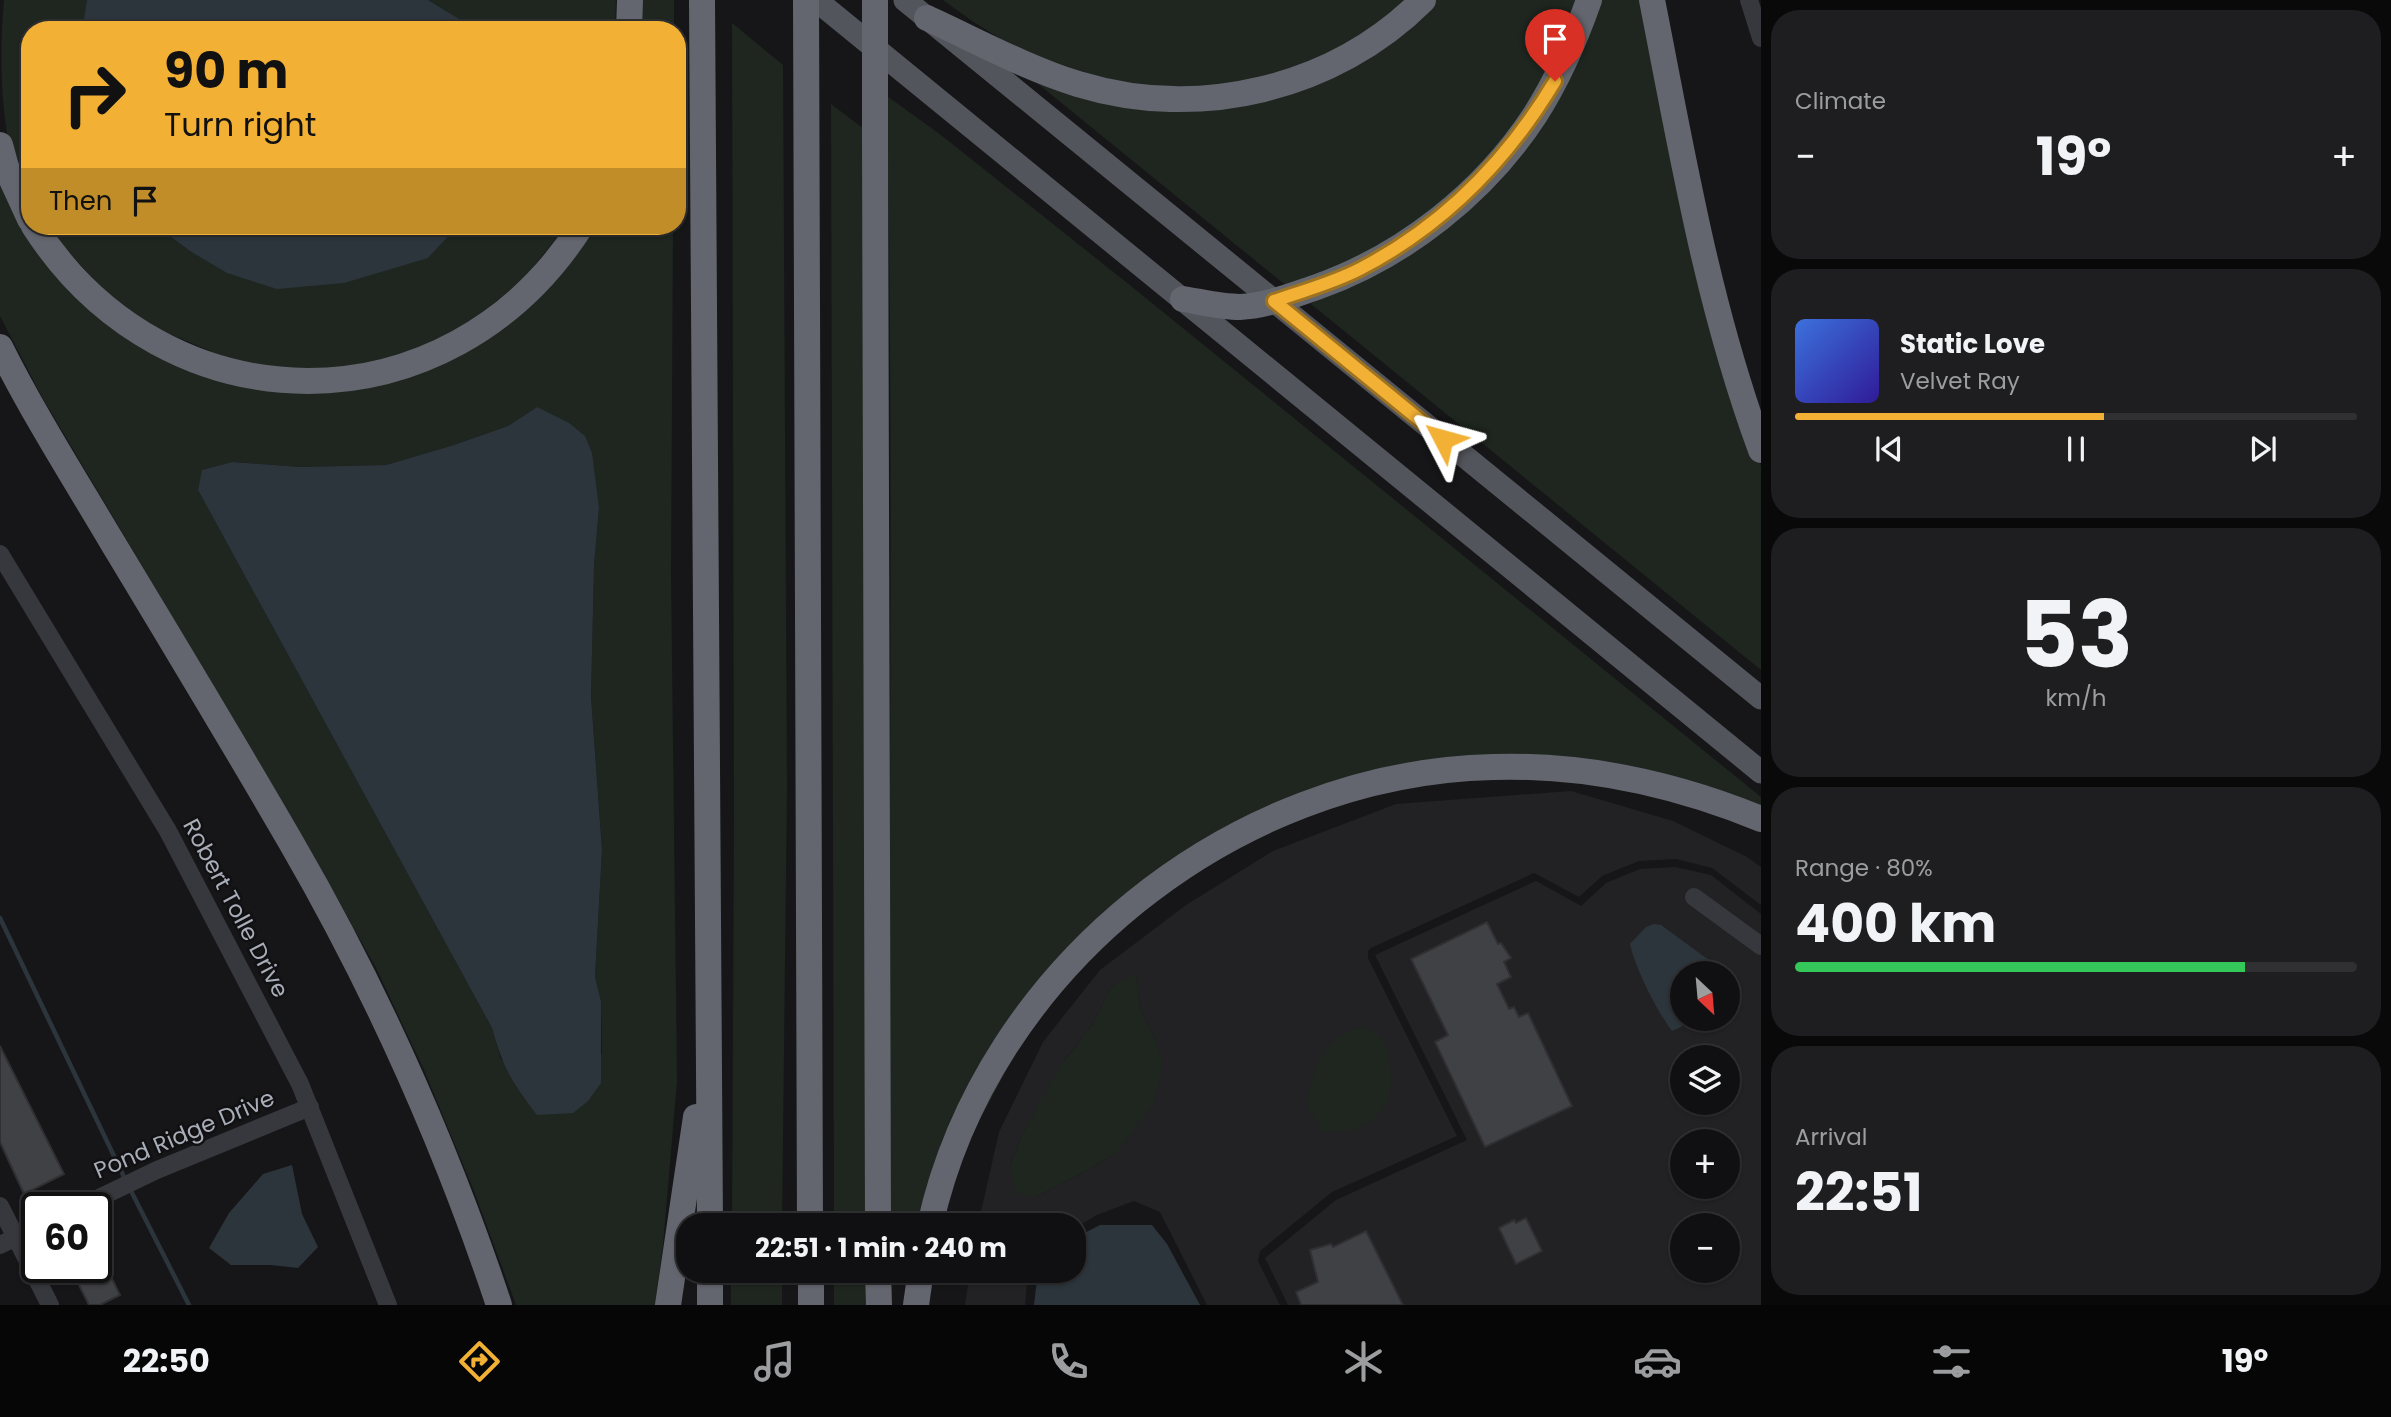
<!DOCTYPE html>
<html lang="en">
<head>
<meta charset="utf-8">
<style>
	body { margin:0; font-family:Poppins,sans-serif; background:#1e1e20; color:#f1f3f6; height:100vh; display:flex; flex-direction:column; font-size:26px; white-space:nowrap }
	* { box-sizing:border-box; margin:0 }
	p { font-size:23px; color:#9c9d9f }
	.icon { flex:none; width:38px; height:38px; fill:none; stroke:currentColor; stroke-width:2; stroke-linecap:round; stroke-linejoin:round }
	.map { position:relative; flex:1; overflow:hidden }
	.sheet { display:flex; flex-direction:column; gap:10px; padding:10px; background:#09090a; width:630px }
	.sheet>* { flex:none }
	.banner { position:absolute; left:21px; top:21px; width:665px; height:214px; border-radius:28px; box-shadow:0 2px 5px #0004,0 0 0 2px #303032; background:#f2b134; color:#111; overflow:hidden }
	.needle { width:46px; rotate:154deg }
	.controls { position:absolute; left:1670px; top:961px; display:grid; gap:14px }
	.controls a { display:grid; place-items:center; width:70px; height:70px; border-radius:50%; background:#101012; box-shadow:0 2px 5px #0004,0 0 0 2px #303032; font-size:35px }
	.speed { position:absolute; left:21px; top:1192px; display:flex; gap:14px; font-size:35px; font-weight:700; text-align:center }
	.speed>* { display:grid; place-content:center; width:91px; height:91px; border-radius:50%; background:#101012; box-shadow:0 2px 5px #0004,0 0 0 2px #303032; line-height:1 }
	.speed .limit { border:4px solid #111; border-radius:10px; background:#fff; color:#111 }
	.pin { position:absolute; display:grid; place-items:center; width:60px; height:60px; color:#fff; margin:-72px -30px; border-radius:50% 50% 50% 0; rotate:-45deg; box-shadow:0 0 7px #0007 }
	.pin .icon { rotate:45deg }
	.me { position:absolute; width:77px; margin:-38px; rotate:309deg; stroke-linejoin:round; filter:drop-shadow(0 0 5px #0008) }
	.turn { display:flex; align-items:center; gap:24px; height:147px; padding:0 28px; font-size:32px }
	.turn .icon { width:91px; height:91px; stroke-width:2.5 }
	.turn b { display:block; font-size:49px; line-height:60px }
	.then { display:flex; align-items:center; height:66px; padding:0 28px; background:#0003; gap:14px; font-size:26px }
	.big { font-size:52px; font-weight:700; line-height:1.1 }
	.sheet .card { flex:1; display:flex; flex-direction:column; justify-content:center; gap:10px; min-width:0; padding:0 24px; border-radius:28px; background:#1e1e20 }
	.sheet .dial { align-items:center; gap:0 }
	.dial b { font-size:91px; line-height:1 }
	.song { display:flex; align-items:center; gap:21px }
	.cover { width:84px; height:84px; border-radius:10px; background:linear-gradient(135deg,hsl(220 70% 55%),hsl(250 70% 35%)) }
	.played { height:7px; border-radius:4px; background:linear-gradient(90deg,#f2b134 55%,#303032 55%) }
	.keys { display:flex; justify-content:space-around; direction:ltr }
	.heat { display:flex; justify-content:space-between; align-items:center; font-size:38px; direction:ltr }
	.charge { height:10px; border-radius:5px; background:linear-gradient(90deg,#34c759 80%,#303032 0) }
	.trip { position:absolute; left:676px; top:1213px; width:410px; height:70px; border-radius:28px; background:#101012; box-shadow:0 2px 5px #0004,0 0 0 2px #303032; font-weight:700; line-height:70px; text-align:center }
	.menu { display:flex; height:112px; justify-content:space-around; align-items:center; background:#060607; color:#9c9d9f }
	.menu .icon { width:49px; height:49px }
	.menu .active { color:#f2b134 }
	.menu b { font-size:32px; color:#f1f3f6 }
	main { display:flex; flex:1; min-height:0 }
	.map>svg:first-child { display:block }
	.built { fill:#222225; fill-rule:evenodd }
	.green { fill:#1e261f; fill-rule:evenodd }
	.water { fill:#2c353c }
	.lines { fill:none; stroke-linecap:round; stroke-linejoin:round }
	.stream { stroke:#2c353c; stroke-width:4.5 }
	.building { fill:#404145; stroke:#303034; stroke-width:2 }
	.minor { stroke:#37383d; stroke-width:18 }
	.major { stroke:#53555c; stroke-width:23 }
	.highway { stroke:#63666e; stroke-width:26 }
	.highway-bridge { stroke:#63666e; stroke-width:26 }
	.route-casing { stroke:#9d7322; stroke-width:18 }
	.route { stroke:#f2b134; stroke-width:12 }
	.labels { text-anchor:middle; stroke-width:5; stroke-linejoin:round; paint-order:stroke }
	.street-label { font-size:23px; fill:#a8adb8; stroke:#111113 }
</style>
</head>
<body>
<main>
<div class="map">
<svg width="1761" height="1305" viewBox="0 0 1761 1305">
	<rect width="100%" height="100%" fill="#161618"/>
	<g class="built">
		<path d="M1571 791 1673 821 1747 857 1761 867V905L1712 868 1676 859 1639 861 1602 876 1579 897 1534 873 1371 948 1368 951V958L1457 1136 1332 1192 1260 1251 1258 1261 1280 1305H1207L1160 1212 1134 1201 1097 1215 1073 1229V1225H978L999 1132 1043 1042 1100 970 1186 905 1273 851 1396 804ZM1136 975 1140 1009 1155 1039 1115 1154 1088 1170 1036 1197 1010 1166 1022 1136 1065 1060 1094 1022 1111 987Z"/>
		<path d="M1675 867 1711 875 1761 914V1305H1288L1265 1258 1336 1200 1467 1140 1375 955 1536 881 1581 906 1606 883 1640 869ZM1682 973H1727V1018H1682ZM1682 1057H1727V1102H1682ZM1682 1141H1727V1186H1682ZM1682 1225H1727V1270H1682Z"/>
		<polygon points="970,1271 1028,1271 1025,1305 965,1305"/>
	</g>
	<g class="green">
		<path d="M4 0H87L82 30H30V198C23 181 15 164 10 147 0 104 0 44 4 0Z"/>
		<polygon points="428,0 616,0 615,30 470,30 461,20"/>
		<rect x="641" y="0" width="33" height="30"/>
		<polygon points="943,0 1411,0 1339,52 1243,86 1123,86 1017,49 972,21"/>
		<polygon points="1434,0 1584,0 1521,125 1410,233 1289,288 1037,83 1037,81 1229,104"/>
		<polygon points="1602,0 1646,0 1755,451 1761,466 1761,670 1311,304 1311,302 1363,279 1559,97 1575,69"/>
		<polygon points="732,23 783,65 787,788 782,1225 732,1225 734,821"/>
		<path d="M887 96 941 135 1131 286 1761 797V813L1596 765 1306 797 1068 954 924 1225H888C889 849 894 472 887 96Z"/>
		<polygon points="831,104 864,129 873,1225 834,1225"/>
		<path d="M0 169 50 261 229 380C367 422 525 351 594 226H673L671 574 677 1081 663 1245 655 1305H516L474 1191 424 1070 376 968 304 839 42 397 0 316ZM537 407 599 508 594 566 591 697 602 849 595 977 601 1001 602 1053 573 1113H555L501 1059 492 1028 198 490 203 470 232 462 300 467 386 465 454 445 508 426Z"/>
		<polygon points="45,226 156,226 190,251 428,258 458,226 566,226 524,279 471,322 409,353 332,370 246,366 127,316"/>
		<polygon points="1136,974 1140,1009 1155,1039 1163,1062 1153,1104 1115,1154 1088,1170 1036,1197 1016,1193 1010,1166 1022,1136 1049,1085 1065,1060 1094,1022 1111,987"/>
		<path d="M1364 1026 1379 1035 1388 1047 1391 1079 1388 1101 1375 1118 1354 1131H1323L1306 1105C1312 1068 1325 1037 1364 1026Z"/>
		<rect x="731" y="1271" width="51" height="34"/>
		<rect x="834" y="1271" width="39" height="34"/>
	</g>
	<g class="water">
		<polygon points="87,0 428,0 461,20 470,30 82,30"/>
		<polygon points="156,226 458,226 428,258 344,283 277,289 227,273 190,251"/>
		<path d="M537 407 569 423 585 436 592 453 599 508 594 566 591 697 602 850 595 977 601 1001V1083L588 1101 573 1113 537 1115C512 1082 503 1068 492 1028L198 490 202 470 232 462 300 467 386 465 454 445 508 426Z"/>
		<path d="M1654 924 1661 925 1706 958 1717 963 1718 973H1682V1018L1689 1019 1681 1027 1672 1031C1656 1009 1636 970 1630 944L1646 927Z"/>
		<polygon points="292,1165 302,1214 318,1247 298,1268 271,1265 231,1265 209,1248 229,1213 263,1174"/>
		<polygon points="1100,1225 1152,1225 1167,1244 1200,1305 1034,1305 1038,1271 1073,1270 1073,1239"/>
	</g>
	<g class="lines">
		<g class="stream">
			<polyline points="0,918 125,1179"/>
			<polyline points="129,1187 189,1305"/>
		</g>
	</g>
	<g class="building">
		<polygon points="1487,922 1498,944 1501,943 1511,958 1504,962 1511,977 1497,984 1509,1009 1514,1007 1519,1017 1528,1013 1572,1106 1485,1147 1435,1042 1448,1035 1411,959"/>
		<polygon points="0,1046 64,1174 24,1194 0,1142"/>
		<polygon points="1526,1218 1542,1251 1516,1264 1499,1228 1514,1220 1516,1223"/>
		<polygon points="1366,1231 1403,1305 1301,1305 1296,1292 1318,1282 1310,1250 1331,1244 1333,1247"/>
		<polygon points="96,1246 120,1295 100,1305 89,1305 70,1267 96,1267"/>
	</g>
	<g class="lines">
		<g class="minor">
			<polyline points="1749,0 1761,38"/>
			<polyline points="0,554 168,831 300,1084 388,1305"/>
			<polyline points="1694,897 1761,946"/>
			<polyline points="0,1206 50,1305"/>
			<polyline points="78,1208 157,1170 310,1107"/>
			<polyline points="0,1245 37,1227"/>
		</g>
		<g class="major">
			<polyline points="816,0 1761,772"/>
			<polyline points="905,0 1761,698"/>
		</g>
		<g class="highway">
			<polyline points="702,0 710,1225"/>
			<polyline points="806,0 810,1225"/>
			<path d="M1652 0C1682 152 1707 304 1761 450"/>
			<path d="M927 18C977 41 1026 68 1078 84 1199 121 1334 89 1423 0"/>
			<polyline points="629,30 630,0"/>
			<polyline points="875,137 878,1225"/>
			<polyline points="0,145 6,167 30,219"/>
			<path d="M34 226C166 432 449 433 581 226"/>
			<path d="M1183 299C1202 302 1221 307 1240 307 1266 306 1293 295 1317 287 1404 256 1484 193 1535 115 1558 79 1575 40 1589 0"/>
			<path d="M0 347C33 413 73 476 111 540 172 641 233 742 292 844 376 989 446 1146 499 1305"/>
			<path d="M930 1225C987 969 1232 773 1493 767 1587 764 1675 784 1761 819"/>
			<polyline points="710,1270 710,1305"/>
			<polyline points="811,1270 811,1305"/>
			<polyline points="878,1270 879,1305"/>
			<polyline points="668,1305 696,1117"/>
			<polyline points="916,1305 921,1270"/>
		</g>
		<polyline class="highway-bridge" points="875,0 875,137"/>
	</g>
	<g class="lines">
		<g class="route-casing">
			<path id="route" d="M1443 439 1274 301C1303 291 1333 283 1360 269 1443 226 1507 161 1555 81"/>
		</g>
		<use href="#route" class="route"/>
	</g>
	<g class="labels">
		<g class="street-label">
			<text transform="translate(236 908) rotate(62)" y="8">Robert Tolle Drive</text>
			<text transform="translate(184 1134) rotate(-23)" y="8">Pond Ridge Drive</text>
		</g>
	</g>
</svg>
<div class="controls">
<a><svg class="needle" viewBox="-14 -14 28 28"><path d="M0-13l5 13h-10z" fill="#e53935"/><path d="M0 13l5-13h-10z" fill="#9c9d9f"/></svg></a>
<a><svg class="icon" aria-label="layers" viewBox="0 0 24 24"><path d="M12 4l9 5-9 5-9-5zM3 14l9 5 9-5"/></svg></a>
<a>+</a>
<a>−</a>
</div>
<div class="speed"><div class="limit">60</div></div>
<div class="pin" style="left:1555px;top:81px;background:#d93025"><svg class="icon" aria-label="arrive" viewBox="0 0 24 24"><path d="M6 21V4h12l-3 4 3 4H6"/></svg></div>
<svg class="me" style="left:1443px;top:439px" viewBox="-20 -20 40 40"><path d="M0-17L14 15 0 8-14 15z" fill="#f2b134" stroke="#fff" stroke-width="4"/></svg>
<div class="trip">22:51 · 1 min · 240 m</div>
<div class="banner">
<div class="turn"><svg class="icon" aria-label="right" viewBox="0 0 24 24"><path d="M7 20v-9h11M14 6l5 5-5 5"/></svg><div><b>90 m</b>Turn right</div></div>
<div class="then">Then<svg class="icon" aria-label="arrive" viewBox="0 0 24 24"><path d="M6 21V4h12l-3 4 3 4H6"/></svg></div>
</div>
</div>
<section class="sheet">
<div class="card"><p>Climate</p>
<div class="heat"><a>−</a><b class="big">19°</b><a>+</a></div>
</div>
<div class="card">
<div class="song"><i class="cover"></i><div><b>Static Love</b><p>Velvet Ray</p></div></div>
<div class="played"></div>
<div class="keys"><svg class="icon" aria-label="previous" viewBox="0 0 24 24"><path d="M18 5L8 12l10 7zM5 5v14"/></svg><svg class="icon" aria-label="pause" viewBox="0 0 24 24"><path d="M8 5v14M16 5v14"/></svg><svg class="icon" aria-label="next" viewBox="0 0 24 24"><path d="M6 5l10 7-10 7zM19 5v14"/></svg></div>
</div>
<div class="card dial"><b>53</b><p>km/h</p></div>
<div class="card"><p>Range · 80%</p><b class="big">400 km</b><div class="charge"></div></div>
<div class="card"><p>Arrival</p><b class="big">22:51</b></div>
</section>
</main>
<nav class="menu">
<b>22:50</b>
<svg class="icon active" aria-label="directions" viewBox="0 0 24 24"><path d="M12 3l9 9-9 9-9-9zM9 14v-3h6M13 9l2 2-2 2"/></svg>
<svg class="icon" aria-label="music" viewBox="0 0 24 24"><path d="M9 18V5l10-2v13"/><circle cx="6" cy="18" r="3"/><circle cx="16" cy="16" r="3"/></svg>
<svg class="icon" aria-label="phone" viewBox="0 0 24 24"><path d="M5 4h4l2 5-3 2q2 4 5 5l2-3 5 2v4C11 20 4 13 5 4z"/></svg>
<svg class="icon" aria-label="climate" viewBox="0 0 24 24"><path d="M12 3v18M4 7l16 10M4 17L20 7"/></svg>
<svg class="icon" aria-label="car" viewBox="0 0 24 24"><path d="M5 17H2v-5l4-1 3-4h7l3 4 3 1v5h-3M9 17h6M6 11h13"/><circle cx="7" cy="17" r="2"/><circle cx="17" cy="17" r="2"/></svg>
<svg class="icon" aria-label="filters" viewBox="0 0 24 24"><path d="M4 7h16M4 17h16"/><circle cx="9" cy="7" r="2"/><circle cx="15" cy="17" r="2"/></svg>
<b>19°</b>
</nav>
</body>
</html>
